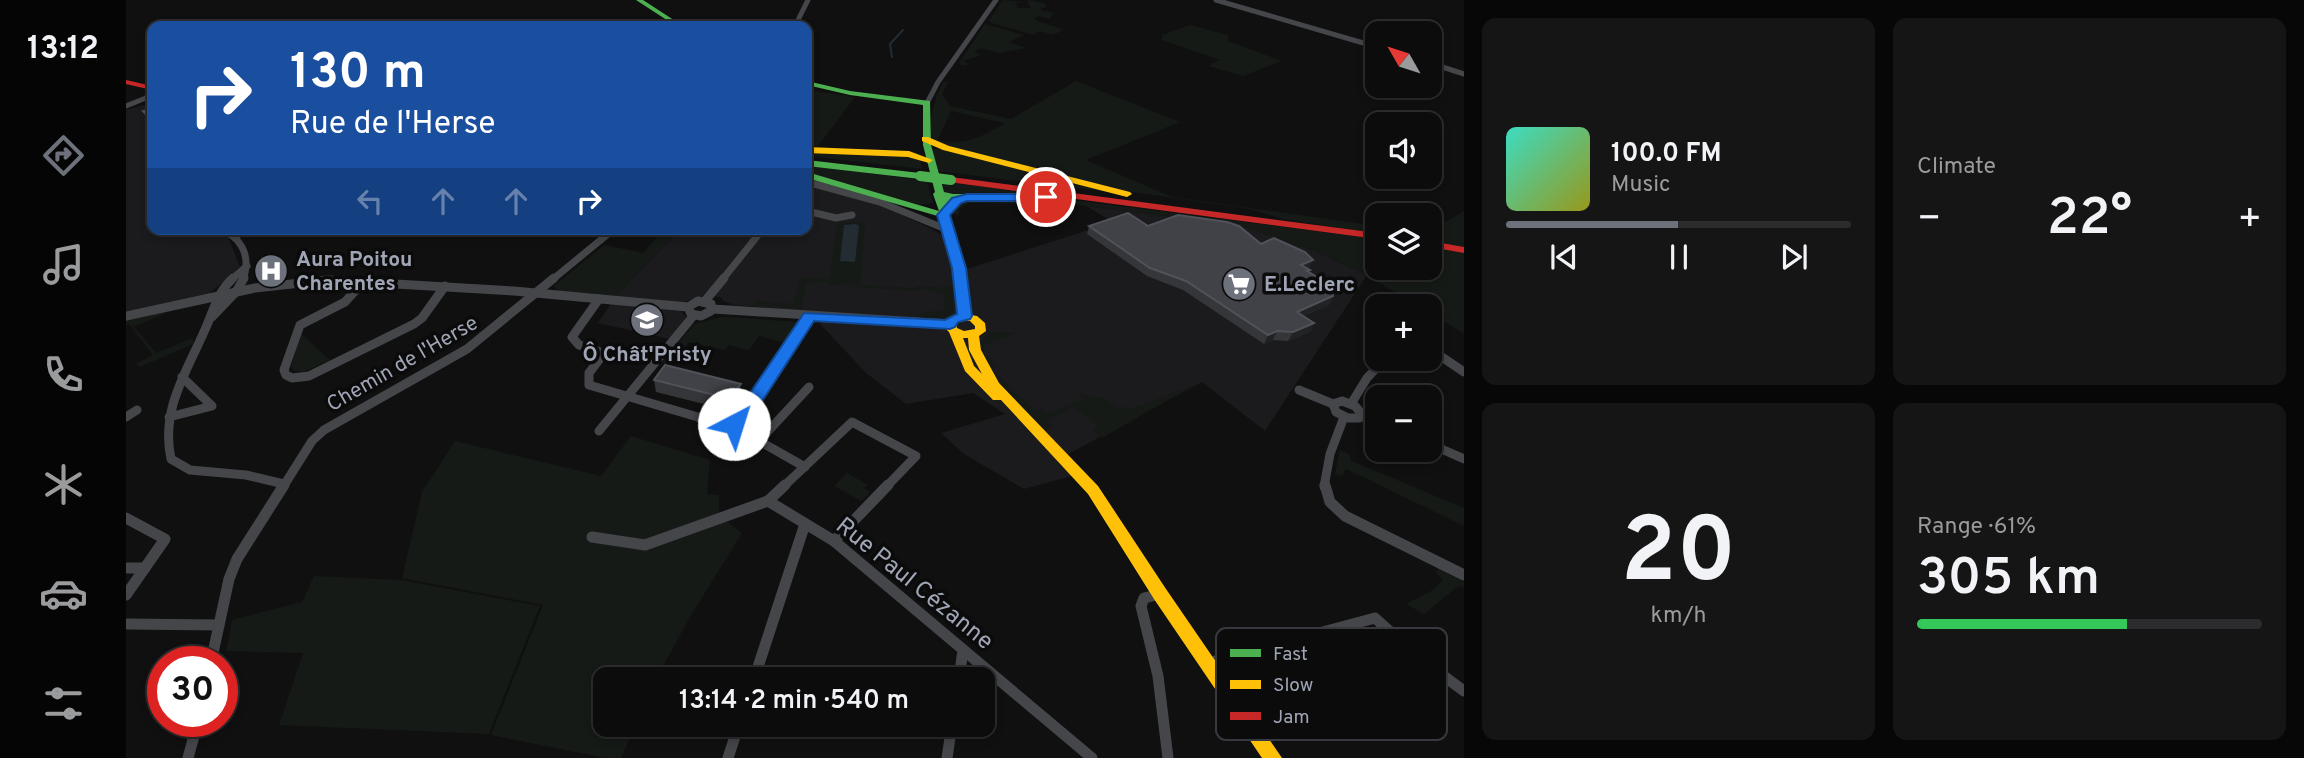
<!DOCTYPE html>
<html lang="en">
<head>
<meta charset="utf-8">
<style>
	body { margin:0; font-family:Overpass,sans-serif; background:#151516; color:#f1f3f6; height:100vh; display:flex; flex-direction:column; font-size:26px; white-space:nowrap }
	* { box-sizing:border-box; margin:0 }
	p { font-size:23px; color:#9a9b9d }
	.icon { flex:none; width:38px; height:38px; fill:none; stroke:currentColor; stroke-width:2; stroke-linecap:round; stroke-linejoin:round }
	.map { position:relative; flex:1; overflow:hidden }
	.sheet { display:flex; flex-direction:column; gap:18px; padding:18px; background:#070707; width:840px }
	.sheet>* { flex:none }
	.top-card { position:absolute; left:21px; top:21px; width:665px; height:214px; border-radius:14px; box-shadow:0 4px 10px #0003,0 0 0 2px #2c2c2e; background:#1a4fa0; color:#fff; overflow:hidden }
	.needle { width:46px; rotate:309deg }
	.fabs { position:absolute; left:1239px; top:21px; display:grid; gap:14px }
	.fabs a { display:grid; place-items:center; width:77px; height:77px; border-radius:14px; background:#0c0c0d; box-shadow:0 4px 10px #0003,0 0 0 2px #2c2c2e; font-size:35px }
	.speed { position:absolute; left:21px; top:646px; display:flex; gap:14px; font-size:35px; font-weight:700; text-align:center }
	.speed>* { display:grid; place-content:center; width:91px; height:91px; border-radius:50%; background:#0c0c0d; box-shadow:0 4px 10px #0003,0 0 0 2px #2c2c2e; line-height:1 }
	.speed .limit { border:10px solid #d22; background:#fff; color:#111 }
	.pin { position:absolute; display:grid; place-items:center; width:60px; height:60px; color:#fff; margin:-30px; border:4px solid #fff; border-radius:50%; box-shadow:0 2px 7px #0007 }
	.me { position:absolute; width:77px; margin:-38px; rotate:40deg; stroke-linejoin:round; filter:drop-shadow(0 0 5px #0008) }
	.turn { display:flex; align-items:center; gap:24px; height:147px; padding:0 28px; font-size:32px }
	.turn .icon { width:91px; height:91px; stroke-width:2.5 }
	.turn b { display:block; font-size:49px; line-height:60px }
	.lanes { display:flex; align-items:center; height:66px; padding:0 28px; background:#0003; justify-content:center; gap:35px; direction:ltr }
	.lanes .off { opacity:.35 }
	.big { font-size:52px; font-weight:600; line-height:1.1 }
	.sheet .widget { flex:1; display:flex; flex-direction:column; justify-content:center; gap:10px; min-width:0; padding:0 24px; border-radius:14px; background:#151516 }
	.sheet .dial { align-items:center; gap:0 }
	.dial b { font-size:91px; line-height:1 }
	.song { display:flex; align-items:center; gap:21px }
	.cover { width:84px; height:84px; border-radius:10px; background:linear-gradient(135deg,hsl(170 70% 55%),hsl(60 70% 35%)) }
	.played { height:7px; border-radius:4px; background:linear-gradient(90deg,#6d717b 50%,#2c2c2e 50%) }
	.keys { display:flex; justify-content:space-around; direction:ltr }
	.heat { display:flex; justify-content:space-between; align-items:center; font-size:38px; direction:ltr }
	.charge { height:10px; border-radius:5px; background:linear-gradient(90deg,#34c759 61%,#2c2c2e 0) }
	.sheet .tiles { flex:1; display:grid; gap:18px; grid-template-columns:repeat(2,1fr) }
	.trip { position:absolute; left:467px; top:667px; width:402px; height:70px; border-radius:14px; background:#0c0c0d; box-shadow:0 4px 10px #0003,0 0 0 2px #2c2c2e; font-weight:600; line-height:70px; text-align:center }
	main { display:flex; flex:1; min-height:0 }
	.dock { display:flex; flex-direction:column; width:126px; justify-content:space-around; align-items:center; background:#050505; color:#9a9b9d }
	.dock .icon { width:49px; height:49px }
	.dock .active { color:#6d717b }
	.dock b { font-size:32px; color:#f1f3f6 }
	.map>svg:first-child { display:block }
	.built { fill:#1b1b1d }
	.green { fill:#151a16; fill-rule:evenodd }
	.water { fill:#232b33 }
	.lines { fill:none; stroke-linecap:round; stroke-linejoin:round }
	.stream { stroke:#232b33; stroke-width:2 }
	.street-far3 { stroke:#44464a; stroke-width:5 }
	.street-far2 { stroke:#44464a; stroke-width:7 }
	.street-far1 { stroke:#44464a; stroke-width:9 }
	.street { stroke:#44464a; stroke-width:11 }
	.fast { fill:#4caf50; fill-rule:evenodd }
	.slow { fill:#ffc107; fill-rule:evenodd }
	.jam { fill:#c62828; fill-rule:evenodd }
	.fast-bridge { stroke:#4caf50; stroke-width:10 }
	.wall { fill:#35363a }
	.shaded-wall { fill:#212224 }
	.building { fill:#404247; stroke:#4f5258; stroke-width:2 }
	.route { fill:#1a73e8; stroke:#114b97; stroke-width:2 }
	.labels { text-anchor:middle; stroke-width:7; stroke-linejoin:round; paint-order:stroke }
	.poi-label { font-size:21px; font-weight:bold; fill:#9fa5b4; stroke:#0b0b0c; text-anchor:start }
	.street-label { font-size:21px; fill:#9fa5b4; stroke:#0b0b0c }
	.near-street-label { font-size:24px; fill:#9fa5b4; stroke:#0b0b0c }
	.key { fill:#0b0b0c; stroke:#37393e; stroke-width:2 }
	.key-label { font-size:19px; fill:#9fa5b4 }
</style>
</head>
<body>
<main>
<nav class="dock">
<b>13:12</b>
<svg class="icon active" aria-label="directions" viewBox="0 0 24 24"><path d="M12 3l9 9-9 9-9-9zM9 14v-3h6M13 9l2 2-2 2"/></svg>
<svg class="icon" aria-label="music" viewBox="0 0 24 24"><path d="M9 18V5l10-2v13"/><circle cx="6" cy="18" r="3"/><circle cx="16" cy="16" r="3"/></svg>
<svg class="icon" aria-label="phone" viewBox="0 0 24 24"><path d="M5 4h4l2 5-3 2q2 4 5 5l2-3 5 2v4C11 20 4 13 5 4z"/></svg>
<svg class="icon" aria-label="climate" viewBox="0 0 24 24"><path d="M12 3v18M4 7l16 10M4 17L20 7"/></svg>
<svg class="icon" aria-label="car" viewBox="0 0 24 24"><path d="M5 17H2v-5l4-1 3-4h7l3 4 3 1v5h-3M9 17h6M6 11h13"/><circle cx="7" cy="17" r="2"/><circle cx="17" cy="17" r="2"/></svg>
<svg class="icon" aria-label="filters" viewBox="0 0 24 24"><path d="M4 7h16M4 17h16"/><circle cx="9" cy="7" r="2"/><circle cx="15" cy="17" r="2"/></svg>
</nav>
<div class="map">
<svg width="1338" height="758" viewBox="0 0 1338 758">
	<rect width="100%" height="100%" fill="#101011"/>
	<g class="built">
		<polygon points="26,103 26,229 99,229 114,267 84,293 0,312 0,110"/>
		<polygon points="681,184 744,200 804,228 817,236 827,269 841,269 987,222 960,206 1113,225 1189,251 1241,275 1139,431 1076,382 946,452 932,462 946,476 898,489 838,454 815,433 879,414 847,393 780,404 740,373 695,325 692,312 608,305 597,301 595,297 578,296 560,301 556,312 560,317 544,339 472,323 490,296 555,229 681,229"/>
	</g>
	<g class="green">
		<polygon points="877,0 899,2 889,3 892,8 905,8 901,2 903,0 918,3 921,7 915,8 917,11 925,12 927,15 923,19 912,16 907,19 938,30 927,35 914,31 907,35 866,23 863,20"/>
		<polygon points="859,24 898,35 883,42 900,48 871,53 855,48 848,52 856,55 837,61 843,64 836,66 833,63"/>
		<polygon points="1064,25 1102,35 1102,41 1156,61 1117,76 1082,66 1094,60 1036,40 1036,35"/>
		<path d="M823 81 816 94 824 106 885 119 950 81 1054 122 960 160 1046 197 1251 226V234L1157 219 1124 209 985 189 820 146 806 140C802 120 808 100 817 82ZM825 111 878 123V124C858 135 835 148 812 140Z"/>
		<polygon points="681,90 729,97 692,146 681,146"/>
		<polygon points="806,149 817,149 989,193 812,171"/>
		<polygon points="681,151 781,155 794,159 796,169 681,156"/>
		<polygon points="681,165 801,181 807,203 794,205 681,174"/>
		<polygon points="815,182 949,197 831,196 819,193"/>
		<polygon points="848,199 955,201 1251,239 1251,268 1304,268 1304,247 1338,252 1338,334 1304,313 1304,306 1292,306 1241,275 1189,251 1113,225 943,204 843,203 833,209 833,216 828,214 827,207"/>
		<polygon points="1338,211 1338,247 1304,242 1304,231"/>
		<polygon points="717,222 739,222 734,285 788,288 792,286 821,288 822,285 826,287 827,312 818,318 793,317 793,314 818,309 818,295 797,288 793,291 728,287 728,284 702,285 702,282 688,281 687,284 680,284 675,309 627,305 632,301 668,304 674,278 703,279 711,225"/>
		<polygon points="537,229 555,229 490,296 432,291 428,286 478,245 518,253"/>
		<polygon points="44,311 8,327 30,353 67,338 67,344 14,367 11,364 0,369 27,355 3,324 0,325 0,319"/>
		<polygon points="595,317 602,317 673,322 659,343 633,336 623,350 603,345 599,350 563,342 544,365 536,363 568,324"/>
		<path d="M864 332H893L857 346 859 354 872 366 865 369 909 411 916 408 922 413 957 399 952 394 976 398 992 407 1008 408 1070 384 976 438 967 430 973 426 947 407 921 422 926 426 919 430C892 404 867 381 855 345L857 338Z"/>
		<polygon points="175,334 204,360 177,372 167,370 165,367"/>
		<polygon points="505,436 584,460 581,494 593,495 593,516 616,533 565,615 530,679 480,679 480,724 510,725 495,758 479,758 365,735 417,605 276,578 296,492 329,441 475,476"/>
		<polygon points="1214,450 1224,455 1224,460 1233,464 1338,508 1338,526 1220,469 1216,476 1209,474"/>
		<polygon points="721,473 742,485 738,488 744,492 735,501 708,486"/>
		<polygon points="1312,568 1338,582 1338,588 1332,586 1298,614 1280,604 1307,590 1317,580 1310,572"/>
		<polygon points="188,576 275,580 414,606 363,734 153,725 177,653 100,651 106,620 176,602"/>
	</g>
	<polygon class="water" points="730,224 733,226 729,262 714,261 718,225"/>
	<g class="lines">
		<polyline class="stream" points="766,57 764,44 777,30"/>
		<g class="street-far3">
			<polyline points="1090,0 1251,47"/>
			<polyline points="669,26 682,0"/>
			<polyline points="1304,63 1338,74"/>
			<polyline points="801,103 812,82 870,0"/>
			<polyline points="0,106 20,98 26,92"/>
		</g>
		<g class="street-far2">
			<polyline points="681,182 754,202 822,230"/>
			<polyline points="681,211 710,218 726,215"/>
			<polyline points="290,231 316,233 327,229"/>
			<path d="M100 232C119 242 124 260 117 280"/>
			<polyline points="110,236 122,229"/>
			<polyline points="105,280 121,266"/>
			<polyline points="426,280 488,229"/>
			<polyline points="596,280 637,229"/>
		</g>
		<g class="street-far1">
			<path d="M107 278C92 292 89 306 81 325 62 370 34 408 45 459L64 470 120 475 158 484"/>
			<polyline points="238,281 219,302 174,325 158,370 160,375 166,378 183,376 288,324 296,318 319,286"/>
			<polyline points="473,299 446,337 453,345 472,351 475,357 463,373 463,385 599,425 616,418 684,316"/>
			<polygon points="572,301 585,304 585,311 575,316 565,314 562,307"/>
			<polyline points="579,301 598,278"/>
			<polyline points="587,309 824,324"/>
			<polyline points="0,316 129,288 202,280 388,291 562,307"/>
			<polyline points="86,317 110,292 118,278"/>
			<polyline points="1304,323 1311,318"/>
			<polyline points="1304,349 1338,372"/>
			<polyline points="1173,390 1207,404"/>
			<polygon points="1216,401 1229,406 1235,413 1233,418 1222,418 1210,412 1207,404"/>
			<polyline points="1225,404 1241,378 1259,359"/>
			<polyline points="1235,416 1251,422"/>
			<polyline points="0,417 11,410"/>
			<polyline points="43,417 86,406 56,377"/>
			<polyline points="473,431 568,315"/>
			<polyline points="1304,444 1338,459"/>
			<polyline points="679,467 633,441 683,387"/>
			<polyline points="157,487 186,441 198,430 341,349 428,278"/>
			<polyline points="657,487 726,422 790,456 760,487"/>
			<polyline points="1198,487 1204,454 1218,417"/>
		</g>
		<g class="street">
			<polyline points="659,485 642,501 708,541"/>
			<polyline points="1199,485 1204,502 1219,516 1338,575"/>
			<polyline points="0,518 39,539 0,595"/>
			<polyline points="466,537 519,545 642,501"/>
			<polyline points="708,541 966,758"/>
			<polyline points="708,541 762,485"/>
			<polyline points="0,568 19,568"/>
			<polyline points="1034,594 1018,598 1015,606 1032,676 1042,758"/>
			<polyline points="0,624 93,625"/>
			<polyline points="85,662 103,579 111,559 158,485"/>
			<polyline points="1082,663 1249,618 1291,656 1338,691"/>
			<polyline points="628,679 679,524"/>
			<polyline points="833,679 837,650"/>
			<polyline points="62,758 72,721"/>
			<polyline points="602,758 613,724"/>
			<polyline points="821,758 826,724"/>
		</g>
		<g class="fast">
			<polygon points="510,0 517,0 557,26 550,26"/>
			<polygon points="681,81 724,91 804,101 805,145 818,192 827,194 905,194 910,197 905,200 841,200 828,207 824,213 838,267 844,316 842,318 838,319 832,316 828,267 815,217 681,178 681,172 813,211 807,194 809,192 797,145 797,105 724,95 681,85"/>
			<polygon points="681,160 794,173 799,176 794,179 681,166"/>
		</g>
		<g class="slow">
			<polygon points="796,137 802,137 823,146 1004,192 1006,194 1001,197 817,150 796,141"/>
			<polygon points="681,147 783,151 807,160 803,163 782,157 681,153"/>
			<path d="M834 313 851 316 859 323 860 331 853 336 855 350 873 383 972 486 1040 589 1156 758H1136L1028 599 962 494 875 400H867L839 371 823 332 818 327 821 320ZM836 320 844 321 849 326V329L838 331 831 328 830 324ZM837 338H842L843 350 856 374 848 366Z"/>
		</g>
		<g class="jam">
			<polygon points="0,80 26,86 26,90 0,84"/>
			<polygon points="825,177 1251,233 1251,239 822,182 822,178"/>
			<polygon points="1304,241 1338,247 1338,253 1304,247"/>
		</g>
		<polyline class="fast-bridge" points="794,176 825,180"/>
	</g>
	<g class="wall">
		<polygon points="963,226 1022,226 1135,244 1187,260 1182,269 1183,272 1207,296 1203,305 1177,316 1188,323 1184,332 1162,341 1147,340 1138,344 1057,290 1021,276 961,234"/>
		<polygon points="528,380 615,396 606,411 530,392"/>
	</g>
	<g class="shaded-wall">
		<polygon points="1187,260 1183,269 1171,273 1175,265"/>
		<polygon points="1207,296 1203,305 1167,320 1171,312"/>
		<polygon points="1188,323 1184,332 1162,341 1167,332"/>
		<polygon points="1151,331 1147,340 1138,344 1142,335"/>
		<polygon points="615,384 615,396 606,411 605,399"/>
	</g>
	<g class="building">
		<polygon points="26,109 26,118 24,119 17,111"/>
		<polygon points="1002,213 1022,226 1052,215 1101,222 1113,226 1135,244 1148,238 1179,252 1187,260 1175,265 1184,270 1181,271 1204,285 1207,296 1171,312 1188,323 1167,332 1151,331 1142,335 1060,281 1024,268 963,226"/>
		<polygon points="539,365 615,384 605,399 528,380"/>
	</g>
	<polygon class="route" points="841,194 920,194 926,197 920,201 841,201 835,203 824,215 840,268 846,316 844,319 832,322 829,327 824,329 688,321 622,423 608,429 602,428 600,424 610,414 678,313 819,320 831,314 826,268 811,215 826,198"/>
	<defs>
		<g id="hospital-disc" transform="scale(1.75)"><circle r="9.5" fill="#6d717b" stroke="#0b0b0c"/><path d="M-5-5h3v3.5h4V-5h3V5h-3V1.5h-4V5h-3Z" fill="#fff"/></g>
		<g id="supermarket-disc" transform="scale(1.75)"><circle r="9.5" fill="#6d717b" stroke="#0b0b0c"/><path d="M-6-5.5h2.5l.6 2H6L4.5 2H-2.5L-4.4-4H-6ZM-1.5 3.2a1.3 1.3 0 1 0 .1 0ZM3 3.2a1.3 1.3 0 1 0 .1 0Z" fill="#fff"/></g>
		<g id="school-disc" transform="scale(1.75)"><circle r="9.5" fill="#6d717b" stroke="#0b0b0c"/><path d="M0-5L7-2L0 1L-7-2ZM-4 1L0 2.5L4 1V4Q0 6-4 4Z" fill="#fff"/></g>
	</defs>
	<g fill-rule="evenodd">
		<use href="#hospital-disc" x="145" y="271"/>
		<use href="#supermarket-disc" x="1113" y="284"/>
		<use href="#school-disc" x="521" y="320"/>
	</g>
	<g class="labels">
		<g class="poi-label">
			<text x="170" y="266">Aura Poitou<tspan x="170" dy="24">Charentes</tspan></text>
			<text x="1138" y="291">E.Leclerc</text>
			<text x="521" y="361" text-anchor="middle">Ô Chât'Pristy</text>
		</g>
		<g class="street-label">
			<text transform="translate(276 363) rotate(-30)" y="7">Chemin de l'Herse</text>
		</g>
		<g class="near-street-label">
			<text transform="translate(789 583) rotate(39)" y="8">Rue Paul Cézanne</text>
		</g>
	</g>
	<rect x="1090" y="628" width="231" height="112" rx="10" class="key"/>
	<rect x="1104" y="649" width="31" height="8" fill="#4caf50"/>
	<rect x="1104" y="680" width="31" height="9" fill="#ffc107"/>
	<rect x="1104" y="712" width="31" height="8" fill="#c62828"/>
	<g class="key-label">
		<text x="1147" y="660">Fast</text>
		<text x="1147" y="691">Slow</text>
		<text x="1147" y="723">Jam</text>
	</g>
</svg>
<div class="fabs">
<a><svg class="needle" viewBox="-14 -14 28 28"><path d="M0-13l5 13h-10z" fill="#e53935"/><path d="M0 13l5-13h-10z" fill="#9a9b9d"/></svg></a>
<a><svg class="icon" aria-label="sound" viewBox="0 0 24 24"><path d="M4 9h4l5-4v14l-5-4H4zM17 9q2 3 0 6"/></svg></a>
<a><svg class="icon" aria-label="layers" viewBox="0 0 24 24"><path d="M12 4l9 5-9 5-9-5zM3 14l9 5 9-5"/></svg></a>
<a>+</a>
<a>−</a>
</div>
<div class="speed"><div class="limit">30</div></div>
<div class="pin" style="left:920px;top:197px;background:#d93025"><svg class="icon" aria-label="arrive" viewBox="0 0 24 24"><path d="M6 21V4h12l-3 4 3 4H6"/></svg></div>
<svg class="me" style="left:608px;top:424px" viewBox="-20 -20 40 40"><circle r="19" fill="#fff"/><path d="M0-13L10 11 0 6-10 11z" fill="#1a73e8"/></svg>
<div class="trip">13:14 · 2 min · 540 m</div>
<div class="top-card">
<div class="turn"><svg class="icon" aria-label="right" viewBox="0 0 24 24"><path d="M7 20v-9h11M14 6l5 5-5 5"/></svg><div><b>130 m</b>Rue de l'Herse</div></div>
<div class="lanes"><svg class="icon off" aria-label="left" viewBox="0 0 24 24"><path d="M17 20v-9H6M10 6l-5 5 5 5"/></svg><svg class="icon off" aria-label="ahead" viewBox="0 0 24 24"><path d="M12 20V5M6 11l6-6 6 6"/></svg><svg class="icon off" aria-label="ahead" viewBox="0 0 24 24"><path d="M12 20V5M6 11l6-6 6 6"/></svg><svg class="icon" aria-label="right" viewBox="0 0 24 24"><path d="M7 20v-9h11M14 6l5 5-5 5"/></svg></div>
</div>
</div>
<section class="sheet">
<div class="tiles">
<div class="widget">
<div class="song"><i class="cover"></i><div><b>100.0 FM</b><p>Music</p></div></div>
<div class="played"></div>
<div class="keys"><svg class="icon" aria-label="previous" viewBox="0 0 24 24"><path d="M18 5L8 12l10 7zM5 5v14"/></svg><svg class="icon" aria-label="pause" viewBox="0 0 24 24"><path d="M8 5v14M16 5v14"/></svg><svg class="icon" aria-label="next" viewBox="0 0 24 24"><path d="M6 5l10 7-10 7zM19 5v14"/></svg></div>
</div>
<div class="widget"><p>Climate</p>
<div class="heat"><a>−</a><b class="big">22°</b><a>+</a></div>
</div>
<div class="widget dial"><b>20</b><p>km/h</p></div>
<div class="widget"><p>Range · 61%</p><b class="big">305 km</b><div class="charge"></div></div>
</div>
</section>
</main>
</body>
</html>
